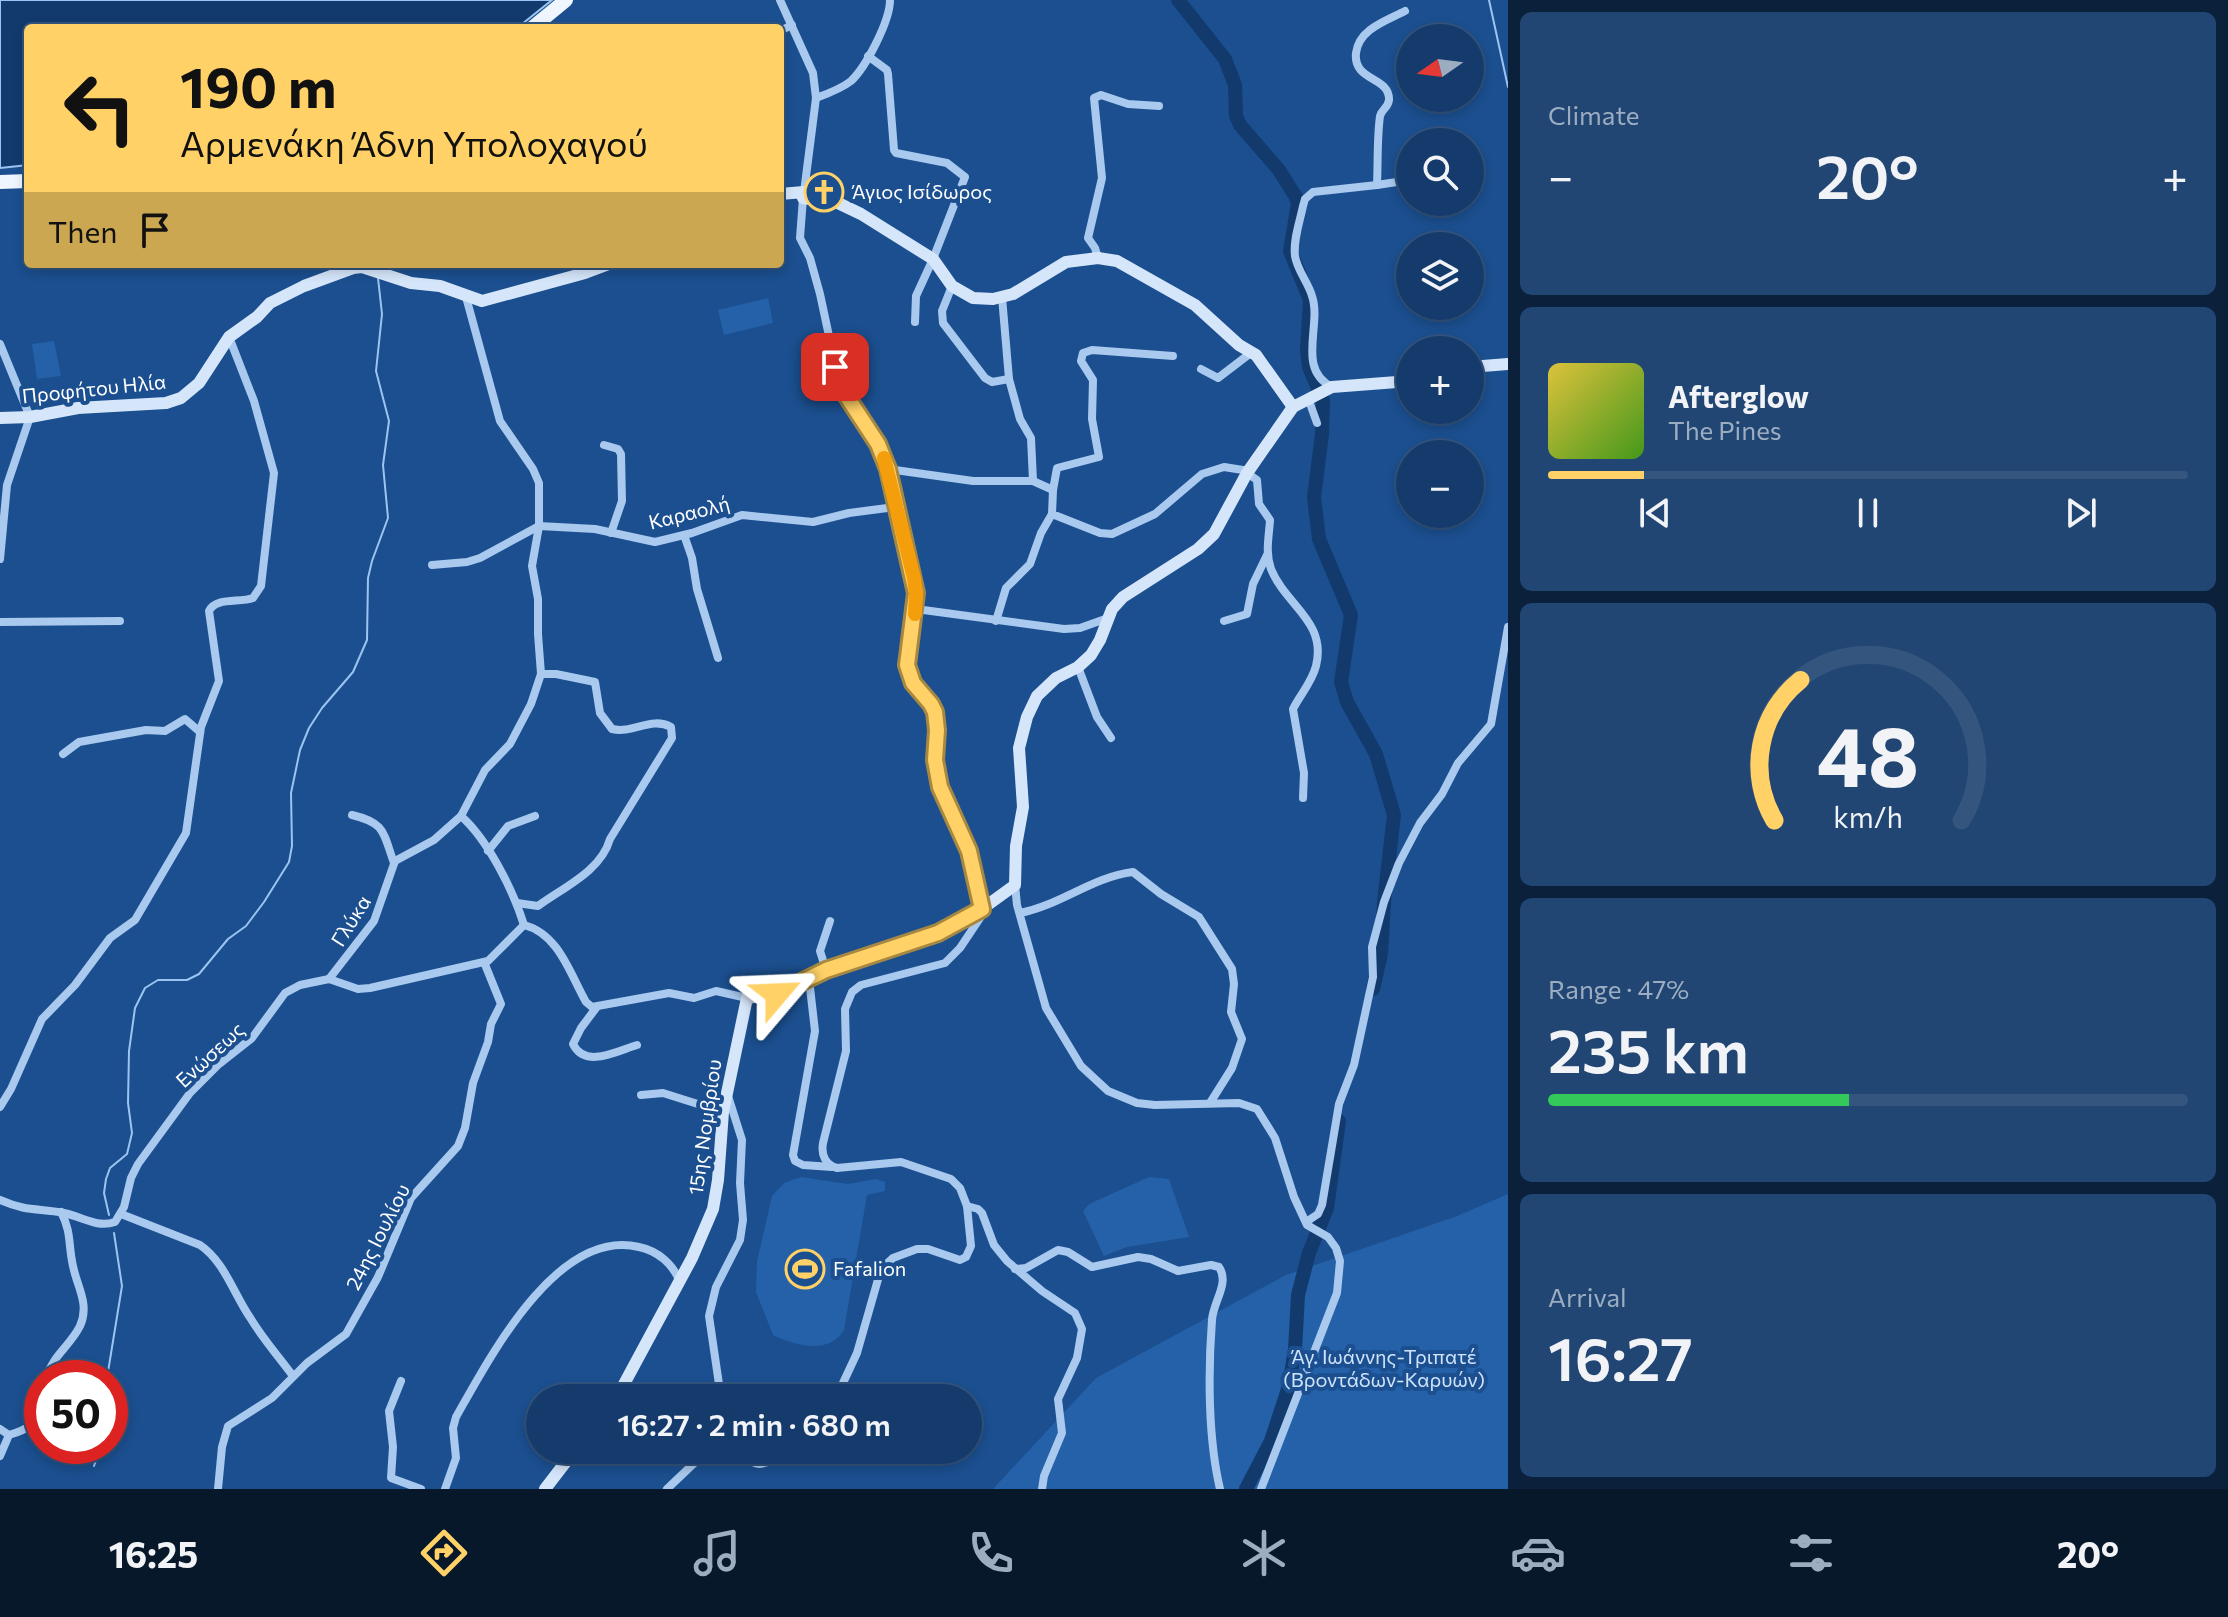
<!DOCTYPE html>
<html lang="en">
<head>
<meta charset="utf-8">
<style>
	body { margin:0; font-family:Commissioner,sans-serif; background:#214673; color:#f1f3f6; height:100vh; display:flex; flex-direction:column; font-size:30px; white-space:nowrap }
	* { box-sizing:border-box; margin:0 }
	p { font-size:26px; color:#9dadc1 }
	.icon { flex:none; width:44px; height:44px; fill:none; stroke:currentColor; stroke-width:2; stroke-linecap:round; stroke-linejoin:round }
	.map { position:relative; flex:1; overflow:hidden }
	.sheet { display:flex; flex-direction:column; gap:12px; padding:12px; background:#0b203b; width:720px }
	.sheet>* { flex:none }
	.banner { position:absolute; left:24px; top:24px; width:760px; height:244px; border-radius:8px; box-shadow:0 4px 12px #0003,0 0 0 2px #33557e; background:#ffd166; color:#111; overflow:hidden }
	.needle { width:52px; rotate:256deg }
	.tools { position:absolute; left:1396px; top:24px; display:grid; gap:16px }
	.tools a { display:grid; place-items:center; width:88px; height:88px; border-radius:50%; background:#143b6b; box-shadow:0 4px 12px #0003,0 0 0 2px #33557e; font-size:40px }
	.speed { position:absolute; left:24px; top:1360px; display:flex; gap:16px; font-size:40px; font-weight:700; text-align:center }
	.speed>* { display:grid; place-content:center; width:104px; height:104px; border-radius:50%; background:#143b6b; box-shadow:0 4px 12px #0003,0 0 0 2px #33557e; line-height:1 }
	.speed .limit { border:12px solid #d22; background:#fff; color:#111 }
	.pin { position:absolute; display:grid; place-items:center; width:68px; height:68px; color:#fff; margin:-34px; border-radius:16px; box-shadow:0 4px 12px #0006 }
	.me { position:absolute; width:88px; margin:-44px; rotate:64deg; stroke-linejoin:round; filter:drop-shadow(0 0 6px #0008) }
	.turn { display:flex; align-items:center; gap:28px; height:168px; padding:0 24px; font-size:36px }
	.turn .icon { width:104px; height:104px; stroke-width:2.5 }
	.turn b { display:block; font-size:56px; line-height:68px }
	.then { display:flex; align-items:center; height:76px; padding:0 24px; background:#0003; gap:16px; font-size:30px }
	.big { font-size:60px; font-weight:600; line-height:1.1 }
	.sheet .tile { flex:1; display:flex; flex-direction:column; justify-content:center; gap:12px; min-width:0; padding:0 28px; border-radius:12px; background:#214673 }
	.sheet .dial { align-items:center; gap:0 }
	.dial svg { height:208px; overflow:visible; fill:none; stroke:#33557e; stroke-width:7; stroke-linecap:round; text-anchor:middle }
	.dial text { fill:#f1f3f6; stroke:none }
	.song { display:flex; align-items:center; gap:24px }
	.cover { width:96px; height:96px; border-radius:12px; background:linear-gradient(135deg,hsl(50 70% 55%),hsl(100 70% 35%)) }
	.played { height:8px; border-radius:4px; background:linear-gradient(90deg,#ffd166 15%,#33557e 15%) }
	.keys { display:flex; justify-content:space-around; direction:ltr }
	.heat { display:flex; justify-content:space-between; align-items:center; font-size:44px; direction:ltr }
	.charge { height:12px; border-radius:6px; background:linear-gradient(90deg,#34c759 47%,#33557e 0) }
	.trip { position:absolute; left:526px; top:1384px; width:456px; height:80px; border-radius:40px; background:#143b6b; box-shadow:0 4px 12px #0003,0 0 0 2px #33557e; font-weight:600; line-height:80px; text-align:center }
	.tab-bar { display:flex; height:128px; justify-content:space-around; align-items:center; background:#08182b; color:#9dadc1 }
	.tab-bar .icon { width:56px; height:56px }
	.tab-bar .selected { color:#ffd166 }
	.tab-bar b { font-size:36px; color:#f1f3f6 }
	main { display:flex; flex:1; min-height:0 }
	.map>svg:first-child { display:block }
	.green { fill:#2461a8 }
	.water { fill:#123a6d; stroke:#9cc4f0; stroke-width:2 }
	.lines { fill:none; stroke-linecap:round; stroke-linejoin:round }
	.stream { stroke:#9cc4f0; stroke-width:2 }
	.river { stroke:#123a6d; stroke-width:14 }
	.street { stroke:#a9c9ee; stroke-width:8 }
	.secondary { stroke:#d6e6fa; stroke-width:12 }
	.primary { stroke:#f0f6ff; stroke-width:14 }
	.route-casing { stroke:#a68842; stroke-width:20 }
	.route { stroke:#ffd166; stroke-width:14 }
	.slow { stroke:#f59e0b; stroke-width:14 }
	.labels { text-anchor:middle; stroke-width:8; stroke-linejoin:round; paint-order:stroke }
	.poi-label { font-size:20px; fill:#fff; stroke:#1b4f8f; text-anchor:start }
	.street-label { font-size:20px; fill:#fff; stroke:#1b4f8f }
	.park-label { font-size:20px; fill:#cfe3fa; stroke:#1b4f8f }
</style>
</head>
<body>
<main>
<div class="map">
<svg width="1508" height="1489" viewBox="0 0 1508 1489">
	<rect width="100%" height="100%" fill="#1b4f8f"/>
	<g class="green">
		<polygon points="768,298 773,323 724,335 718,310"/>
		<polygon points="54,341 61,376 37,379 32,344"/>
		<path d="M801 1177 848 1184 876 1179 885 1182V1191L867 1195 844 1330C829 1355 796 1346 773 1335L756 1292 757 1261 772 1196 784 1183Z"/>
		<polygon points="1149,1177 1169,1179 1189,1237 1127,1247 1104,1256 1083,1211 1089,1204"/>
		<polygon points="1508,1194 1508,1489 993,1489 1096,1378 1286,1275 1457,1216"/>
	</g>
	<polygon class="water" points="0,0 552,0 517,28 28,28 28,165 0,168"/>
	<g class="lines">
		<g class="stream">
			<polyline points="1489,0 1508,87"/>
			<polyline points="109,1215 104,1193 106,1179 110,1168 127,1154 132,1133 128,1103 129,1051 135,1008 145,988 158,980 187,980 199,974 228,939 246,926 264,902 289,862 292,846 291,793 300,750 309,728 322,708 353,672 367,640 368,578 372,561 388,518 383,465 389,421 376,371 382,314 378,278"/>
			<polyline points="107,1378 122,1286 114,1233"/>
			<polyline points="94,1466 101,1446"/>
		</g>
		<g class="river">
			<polyline points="1178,0 1225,59 1235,85 1236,116 1240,125 1279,170 1296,197 1298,204 1290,251 1310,300 1307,350 1309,367 1323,400 1322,434 1314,497 1319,539 1351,615 1341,682 1347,702 1376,754 1394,815 1384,902 1381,954 1373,989"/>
			<polyline points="1246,1489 1271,1441 1289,1386 1295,1350 1298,1295 1309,1253 1327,1208 1339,1121"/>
		</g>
		<g class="street">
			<polyline points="780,0 813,73 816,98"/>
			<polyline points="780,31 792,25"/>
			<polyline points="868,56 887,70 888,74 894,150 896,153 947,163 965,177 933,259 916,296 915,322"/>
			<polyline points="1377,185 1410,180"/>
			<path d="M804 192 816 98C827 94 841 89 851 81 866 67 890 21 890 0"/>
			<path d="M803 198 800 238 810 258 820 294 838 378 854 409 878 444 888 469 916 593 907 665 913 683 935 712 937 730 935 760 940 787 969 851 982 915 960 948 945 963 861 985 852 992 845 1009 846 1051 823 1143C821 1154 825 1165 837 1168L901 1162 951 1179 960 1188 967 1206 971 1246 966 1257 960 1260 928 1249H917L893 1258 881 1269 857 1353 836 1398"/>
			<polyline points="1098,258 1095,248 1088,238 1102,178 1094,98 1101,95 1128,104 1159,106"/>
			<polyline points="952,286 942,311 943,323 985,378 992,382 1009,379"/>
			<path d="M466 297 500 421 533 469 539 483V526L532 566 538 599V634L541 674 531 704 510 744 485 770 461 816C488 840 513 890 524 925"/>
			<polyline points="1002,297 1009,379 1020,419 1031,438 1033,481"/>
			<polyline points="0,344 30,417 7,485 0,559"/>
			<polyline points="1173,356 1092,350 1083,353 1081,361 1093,380 1092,419 1099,457 1057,468 1053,490 1052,514 1100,533 1112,534 1155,514 1202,474 1224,467 1249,471"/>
			<polyline points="1201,369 1218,378 1252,352"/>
			<path d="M1332 387C1296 369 1322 325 1312 296 1308 282 1297 270 1295 256 1293 240 1300 221 1303 206L1305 199 1313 192 1377 185C1378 162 1377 138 1380 116 1382 109 1388 108 1389 100 1390 76 1353 82 1356 53 1359 29 1386 21 1405 11"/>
			<polyline points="1308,398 1317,423"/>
			<polyline points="604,445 618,449 621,454 622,501 611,533"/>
			<polyline points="888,469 973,481 1033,481 1053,490"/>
			<path d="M1247 473 1257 480 1259 504 1270 520C1269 537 1265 552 1271 569 1286 606 1327 621 1316 666 1312 682 1300 695 1293 709L1304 773 1303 798"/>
			<polyline points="684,535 692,558 697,589 718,658"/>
			<polyline points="432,565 467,562 480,558 539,526 595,529 655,542 692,533 742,515 813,522 849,513 895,507"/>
			<polyline points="916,609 1064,629 1080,628 1108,618"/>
			<polyline points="996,621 1006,588 1030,564 1041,533 1052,514"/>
			<polyline points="1224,621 1247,614 1253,584 1267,555"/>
			<polyline points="0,622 120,621"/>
			<polyline points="1078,667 1097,717 1111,738"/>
			<polyline points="63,754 79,742 146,730 165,731 185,719 200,732"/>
			<path d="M352 815C386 823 383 833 394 863"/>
			<polyline points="488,851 508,826 535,816"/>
			<polyline points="1015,885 1017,905 1046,1008 1081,1066 1108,1091 1137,1103 1155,1105 1239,1103 1257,1109 1275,1138 1294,1197 1307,1225 1328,1237 1336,1248 1340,1261 1337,1293 1261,1489"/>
			<path d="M517 903 538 906C564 887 601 871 610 839L672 738 671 727C651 716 633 734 612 729L600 713 595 682 556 674H541"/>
			<path d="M1020 913C1061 905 1092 877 1133 872L1161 894 1199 917 1232 969 1234 984 1231 1012 1242 1039 1232 1068 1210 1103"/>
			<path d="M524 925C559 934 570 974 586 1002L592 1007 669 993 694 998 716 991 747 998"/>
			<polyline points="826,970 820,951 830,921"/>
			<polyline points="329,979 374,921 395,861 434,840 461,816"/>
			<polyline points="809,979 815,1031 793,1155 795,1161 803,1165 832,1167"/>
			<path d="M596 1008 581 1028 573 1044C585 1069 617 1051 637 1045"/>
			<polyline points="641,1095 663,1093 723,1112"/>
			<path d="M0 1107 11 1089 42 1019 75 985 110 938 135 920 186 833 201 727 219 681 209 611C216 597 239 603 253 598L261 586 274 473 254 401 229 337"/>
			<path d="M0 1200C27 1212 39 1208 64 1213 83 1217 96 1228 115 1222L124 1207 131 1178 138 1164 190 1093 219 1064 252 1038 285 993 300 985 329 979 358 989 370 988 488 961 524 925"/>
			<polyline points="967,1206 978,1209 982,1213 994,1245 1007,1261 1042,1291 1075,1313 1082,1329 1077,1358 1058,1399 1062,1433 1044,1476 1042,1489"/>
			<path d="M121 1214 200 1245C225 1262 234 1295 251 1319 263 1339 279 1357 293 1376"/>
			<polyline points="1306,1222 1318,1214 1322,1205 1339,1104 1354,1065 1373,977 1372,947 1384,902 1399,863 1420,823 1442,794 1458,763 1491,724 1508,627"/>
			<path d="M1015 1269 1026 1268 1058 1250 1068 1252 1092 1267 1138 1257 1151 1259 1178 1271 1211 1265 1219 1267C1230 1283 1213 1302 1212 1320 1208 1372 1208 1438 1220 1489"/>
			<path d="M46 1378C53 1355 70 1346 80 1326 90 1304 77 1287 73 1266 68 1245 72 1233 61 1212"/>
			<polyline points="401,1381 389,1411 393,1447 391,1478 421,1489"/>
			<polyline points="623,1386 659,1398"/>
			<polyline points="721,1398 709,1316 716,1287 740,1240 743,1220 740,1183 742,1140 728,1096"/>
			<polyline points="0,1429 9,1435 0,1456"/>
			<path d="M9 1435C26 1430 39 1424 42 1404"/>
			<path d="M737 1450C758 1470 763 1467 785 1450"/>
			<polyline points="218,1489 222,1447 228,1426 272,1398 307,1363 346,1334 378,1277 411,1198 458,1146 465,1128 473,1083 488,1042 491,1024 501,1004 484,962"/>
			<path d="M445 1489 456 1458 453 1428 456 1417C489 1359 557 1227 639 1247 658 1251 673 1264 680 1282"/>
			<polyline points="667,1489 708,1450"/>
		</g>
		<g class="secondary">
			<polyline points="780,194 804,192 803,198 838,203 861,214 933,259 952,286 973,298 993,299 1013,294 1066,262 1098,258 1117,261 1195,305 1239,345 1256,355 1293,407"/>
			<polyline points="1470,367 1508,364"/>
			<polyline points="0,418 30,417 78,408 166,403 181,398 199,383 229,337 257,317 270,303 304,286 353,268 362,267 411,283 440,286 482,301 585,273 609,264"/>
			<polyline points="614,1398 623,1386 692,1258 713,1209 718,1180 723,1112 747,998 777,994 826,970 938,933 982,909 1015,885 1016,846 1023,807 1019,748 1027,717 1037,696 1056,678 1078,667 1091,655 1100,640 1112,609 1123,597 1198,549 1214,534 1247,473 1293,407 1332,387 1410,381"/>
			<polyline points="545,1489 575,1450"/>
		</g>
		<g class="primary">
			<polyline points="532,28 566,0"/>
			<polyline points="0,182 28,181"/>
		</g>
	</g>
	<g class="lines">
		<g class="route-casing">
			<polyline id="route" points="777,994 826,970 938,933 982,909 969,851 940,787 935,760 937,730 935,712 931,704 913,683 907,665 916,593 888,469 878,444 842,389 835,367"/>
		</g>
		<use href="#route" class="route"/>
		<polyline class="slow" points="884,458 914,578 916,593 915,614"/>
	</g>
	<defs>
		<g id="church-ring" transform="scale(2)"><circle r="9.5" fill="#1b4f8f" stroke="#ffd166" stroke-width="1.5"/><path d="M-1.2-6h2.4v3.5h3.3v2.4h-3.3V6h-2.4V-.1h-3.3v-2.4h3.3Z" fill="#ffd166"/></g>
		<g id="stadium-ring" transform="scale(2)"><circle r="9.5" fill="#1b4f8f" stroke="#ffd166" stroke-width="1.5"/><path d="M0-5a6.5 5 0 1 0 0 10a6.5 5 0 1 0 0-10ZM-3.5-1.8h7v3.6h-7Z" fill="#ffd166"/></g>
	</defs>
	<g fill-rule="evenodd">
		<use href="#church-ring" x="824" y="192"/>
		<use href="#stadium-ring" x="805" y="1269"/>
	</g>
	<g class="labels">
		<g class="poi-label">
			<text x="852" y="199">Άγιος Ισίδωρος</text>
			<text x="833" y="1276">Fafalion</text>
		</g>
		<g class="street-label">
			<text transform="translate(94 389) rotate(-6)" y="7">Προφήτου Ηλία</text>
			<text transform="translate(689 513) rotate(-14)" y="7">Καραολή</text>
			<text transform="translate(351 921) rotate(-58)" y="7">Γλύκα</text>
			<text transform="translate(210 1055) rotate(-43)" y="7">Ενώσεως</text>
			<text transform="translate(705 1127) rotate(-82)" y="7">15ης Νομβρίου</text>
			<text transform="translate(378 1237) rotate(-63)" y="7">24ης Ιουλίου</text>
		</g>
		<g class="park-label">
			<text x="1384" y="1364">Άγ. Ιωάννης-Τριπατέ<tspan x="1384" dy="23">(Βροντάδων-Καρυών)</tspan></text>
		</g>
	</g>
</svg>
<div class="tools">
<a><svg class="needle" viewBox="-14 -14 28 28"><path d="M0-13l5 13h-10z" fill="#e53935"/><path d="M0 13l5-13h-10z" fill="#9dadc1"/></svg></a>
<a><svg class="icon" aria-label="search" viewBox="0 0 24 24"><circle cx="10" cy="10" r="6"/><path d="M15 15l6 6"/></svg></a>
<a><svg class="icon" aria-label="layers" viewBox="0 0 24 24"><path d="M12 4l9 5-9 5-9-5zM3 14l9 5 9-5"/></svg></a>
<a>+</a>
<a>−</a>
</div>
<div class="speed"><div class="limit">50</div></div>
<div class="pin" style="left:835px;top:367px;background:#d93025"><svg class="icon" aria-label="arrive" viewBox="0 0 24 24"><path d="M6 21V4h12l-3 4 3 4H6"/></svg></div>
<svg class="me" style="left:777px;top:994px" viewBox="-20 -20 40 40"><path d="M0-17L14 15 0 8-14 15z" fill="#ffd166" stroke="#fff" stroke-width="4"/></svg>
<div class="trip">16:27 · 2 min · 680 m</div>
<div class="banner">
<div class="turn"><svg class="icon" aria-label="left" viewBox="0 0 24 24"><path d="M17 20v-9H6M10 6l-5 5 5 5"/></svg><div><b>190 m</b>Αρμενάκη Άδνη Υπολοχαγού</div></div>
<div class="then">Then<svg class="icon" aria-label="arrive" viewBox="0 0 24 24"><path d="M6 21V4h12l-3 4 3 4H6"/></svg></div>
</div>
</div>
<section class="sheet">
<div class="tile"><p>Climate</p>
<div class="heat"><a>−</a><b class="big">20°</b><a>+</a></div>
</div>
<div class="tile">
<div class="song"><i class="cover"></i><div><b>Afterglow</b><p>The Pines</p></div></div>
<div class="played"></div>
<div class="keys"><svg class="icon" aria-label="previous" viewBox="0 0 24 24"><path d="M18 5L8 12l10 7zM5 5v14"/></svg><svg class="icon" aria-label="pause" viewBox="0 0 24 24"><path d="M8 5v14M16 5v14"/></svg><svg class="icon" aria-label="next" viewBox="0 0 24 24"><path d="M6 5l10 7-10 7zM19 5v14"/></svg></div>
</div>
<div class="tile dial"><svg viewBox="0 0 100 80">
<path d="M14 69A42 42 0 1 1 86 69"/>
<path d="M14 69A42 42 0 0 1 24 15" stroke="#ffd166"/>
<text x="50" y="56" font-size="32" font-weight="700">48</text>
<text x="50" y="72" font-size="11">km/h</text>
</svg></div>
<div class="tile"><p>Range · 47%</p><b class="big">235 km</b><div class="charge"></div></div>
<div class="tile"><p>Arrival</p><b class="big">16:27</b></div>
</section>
</main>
<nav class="tab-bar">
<b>16:25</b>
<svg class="icon selected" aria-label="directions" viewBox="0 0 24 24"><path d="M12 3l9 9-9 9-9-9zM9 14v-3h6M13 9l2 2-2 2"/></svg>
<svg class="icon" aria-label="music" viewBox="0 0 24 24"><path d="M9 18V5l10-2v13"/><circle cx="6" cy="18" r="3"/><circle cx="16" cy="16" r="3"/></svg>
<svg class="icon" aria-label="phone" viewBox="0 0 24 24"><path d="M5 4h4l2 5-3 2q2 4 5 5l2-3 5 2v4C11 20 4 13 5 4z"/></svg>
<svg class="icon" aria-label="climate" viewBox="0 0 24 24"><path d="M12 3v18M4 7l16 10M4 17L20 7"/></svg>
<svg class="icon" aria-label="car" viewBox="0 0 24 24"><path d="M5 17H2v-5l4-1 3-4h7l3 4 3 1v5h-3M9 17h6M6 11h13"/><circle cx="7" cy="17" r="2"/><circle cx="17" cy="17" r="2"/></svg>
<svg class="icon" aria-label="filters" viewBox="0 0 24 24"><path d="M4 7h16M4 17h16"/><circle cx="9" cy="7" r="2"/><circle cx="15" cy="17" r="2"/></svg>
<b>20°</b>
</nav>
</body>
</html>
